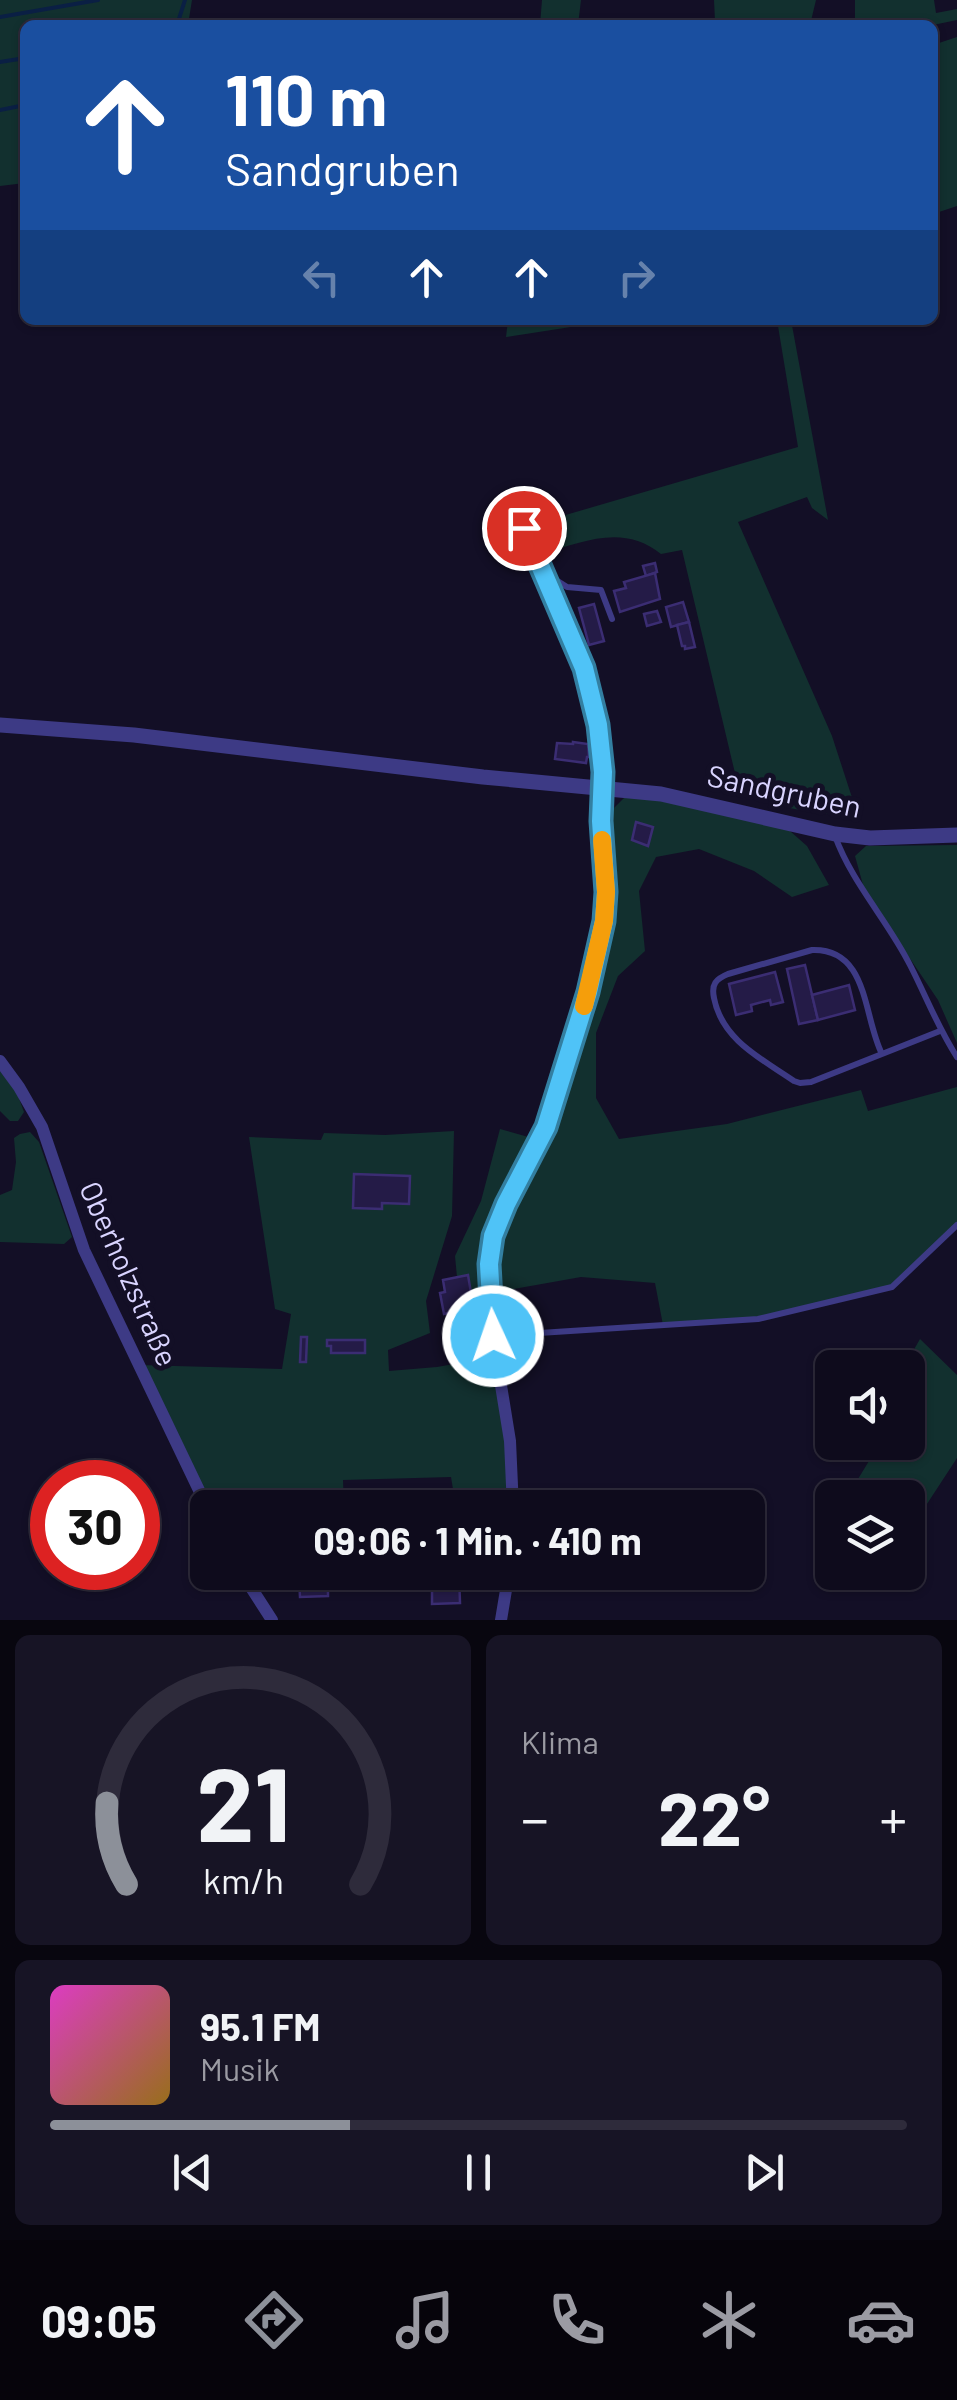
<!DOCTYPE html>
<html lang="de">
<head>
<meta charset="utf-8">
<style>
	body { margin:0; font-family:Barlow,sans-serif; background:#171425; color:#f1f3f6; height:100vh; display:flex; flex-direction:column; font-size:38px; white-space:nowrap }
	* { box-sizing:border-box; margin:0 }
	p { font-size:32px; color:#9b9ba3 }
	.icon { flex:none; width:55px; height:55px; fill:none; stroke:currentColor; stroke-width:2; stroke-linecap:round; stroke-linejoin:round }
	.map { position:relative; height:1620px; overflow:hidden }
	.side { display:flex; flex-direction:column; gap:15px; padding:15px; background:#08060f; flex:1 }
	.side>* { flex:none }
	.guide { position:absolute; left:20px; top:20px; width:918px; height:305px; border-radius:15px; box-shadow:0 2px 8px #0004,0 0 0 2px #2e2b3b; background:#1a4fa0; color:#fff; overflow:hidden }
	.buttons { position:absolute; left:815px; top:1350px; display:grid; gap:20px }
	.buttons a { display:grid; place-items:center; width:110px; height:110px; border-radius:15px; background:#0e0b1c; box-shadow:0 2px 8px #0004,0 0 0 2px #2e2b3b; font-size:50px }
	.speed { position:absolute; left:30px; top:1460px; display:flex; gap:20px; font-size:50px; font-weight:700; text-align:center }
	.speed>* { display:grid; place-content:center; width:130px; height:130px; border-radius:50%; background:#0e0b1c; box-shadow:0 2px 8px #0004,0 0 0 2px #2e2b3b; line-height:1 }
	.speed .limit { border:15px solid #d22; background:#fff; color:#111 }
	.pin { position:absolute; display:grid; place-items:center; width:85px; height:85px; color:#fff; margin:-42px; border:5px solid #fff; border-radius:50%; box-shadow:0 2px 10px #0007 }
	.me { position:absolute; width:110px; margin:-55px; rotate:357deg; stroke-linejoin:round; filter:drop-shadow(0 0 8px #0008) }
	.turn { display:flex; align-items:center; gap:35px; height:210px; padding:0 40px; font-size:45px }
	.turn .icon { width:130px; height:130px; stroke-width:2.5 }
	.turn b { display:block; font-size:70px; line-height:85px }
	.lanes { display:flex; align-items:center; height:95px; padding:0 40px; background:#0003; justify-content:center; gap:50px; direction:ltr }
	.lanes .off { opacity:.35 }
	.big { font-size:75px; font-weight:700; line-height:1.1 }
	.side .widget { flex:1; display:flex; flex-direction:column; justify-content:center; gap:15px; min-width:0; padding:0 35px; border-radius:15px; background:#171425 }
	.side .dial { align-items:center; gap:0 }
	.dial svg { height:260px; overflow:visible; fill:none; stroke:#2e2b3b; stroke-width:7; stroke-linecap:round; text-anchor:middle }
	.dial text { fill:#f1f3f6; stroke:none }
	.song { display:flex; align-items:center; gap:30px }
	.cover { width:120px; height:120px; border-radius:15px; background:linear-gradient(135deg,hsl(310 70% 55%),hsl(40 70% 35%)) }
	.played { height:10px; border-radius:5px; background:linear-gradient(90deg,#8c9099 35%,#2e2b3b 35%) }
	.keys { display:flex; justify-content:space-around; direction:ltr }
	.heat { display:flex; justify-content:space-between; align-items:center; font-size:55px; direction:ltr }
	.side .tiles { flex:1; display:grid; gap:15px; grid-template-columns:1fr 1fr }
	.widget:last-child { grid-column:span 2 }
	.trip { position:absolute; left:190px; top:1490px; width:575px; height:100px; border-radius:15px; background:#0e0b1c; box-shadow:0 2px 8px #0004,0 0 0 2px #2e2b3b; font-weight:700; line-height:100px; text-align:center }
	.tab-bar { display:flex; height:160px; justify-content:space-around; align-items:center; background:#06040b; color:#9b9ba3 }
	.tab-bar .icon { width:70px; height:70px }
	.tab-bar .on { color:#8c9099 }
	.tab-bar b { font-size:45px; color:#f1f3f6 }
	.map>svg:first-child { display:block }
	.green { fill:#12302f }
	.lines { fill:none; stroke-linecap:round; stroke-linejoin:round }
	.stream { stroke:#0a1f44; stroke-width:4 }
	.building { fill:#241b47; stroke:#3b2d73; stroke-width:2.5 }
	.service { stroke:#3d3a85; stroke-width:6 }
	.minor { stroke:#3d3a85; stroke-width:12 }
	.tertiary { stroke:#3d3a85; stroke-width:15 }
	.route-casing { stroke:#337fa1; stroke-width:25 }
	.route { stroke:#4fc3f7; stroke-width:18 }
	.slow { stroke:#f59e0b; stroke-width:18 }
	.labels { text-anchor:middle; stroke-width:10; stroke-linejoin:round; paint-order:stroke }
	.street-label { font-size:30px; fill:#d9d4ff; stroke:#130f26 }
</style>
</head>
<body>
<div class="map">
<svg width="957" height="1620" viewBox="0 0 957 1620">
	<rect width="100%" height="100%" fill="#130f26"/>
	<g class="green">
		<polygon points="0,0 192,0 188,25 25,25 25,183 0,186"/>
		<polygon points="542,0 581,0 578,25 540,25"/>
		<polygon points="714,0 816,0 810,25 704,25 715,21"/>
		<polygon points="855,0 934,0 936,13 957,9 957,20 933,25 855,25"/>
		<polygon points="957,37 957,206 933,214 933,45"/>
		<polygon points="508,320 616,320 506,337"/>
		<path d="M777 320H791L828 520 812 508 807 497 738 522 832 736 858 816C819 813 774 810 739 790L682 550 661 554C623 523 583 542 541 554L528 526 798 447Z"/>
		<polygon points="632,790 782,824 807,846 829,885 792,897 754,871 699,849 656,857 639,891 645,951 618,976 596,1033 596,1098 619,1139 727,1124 861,1090 868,1111 957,1087 957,1225 892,1287 758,1319 663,1325 655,1283 581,1277 491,1293 513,1507 456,1507 451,1477 343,1480 344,1507 209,1507 139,1365 282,1369 291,1314 275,1309 249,1137 321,1140 324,1133 385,1135 454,1131 452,1216 426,1301 430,1333 388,1350 389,1371 437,1367 471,1361 472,1341 461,1332 469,1308 466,1294 471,1292 468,1276 457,1277 455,1256 481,1201 500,1129 539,1140 604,921 601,821"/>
		<polygon points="957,845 957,1043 938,1000 865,892 855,856 866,846"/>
		<polygon points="0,1071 17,1093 24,1112 18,1121 10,1121 0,1111"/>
		<polygon points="30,1132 39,1142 72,1237 64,1244 0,1242 0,1195 12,1190 16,1162 14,1138 20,1134"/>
		<polygon points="920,1339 957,1375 957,1458 908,1533 908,1498 847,1497 880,1443 908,1442 908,1368 904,1367"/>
		<polygon points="459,1573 509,1573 507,1591 484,1592 459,1581"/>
	</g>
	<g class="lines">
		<g class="stream">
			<polyline points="0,17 98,0"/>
			<polyline points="177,25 185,0"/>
			<polyline points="0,62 25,58"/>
			<polyline points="0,110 25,105"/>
		</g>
	</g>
	<g class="building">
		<polygon points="655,563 657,572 646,576 643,566"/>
		<polygon points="655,573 660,599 620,612 614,591 626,588 624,582"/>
		<polygon points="683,602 689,622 671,627 666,607"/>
		<polygon points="594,604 604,641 589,645 579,608"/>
		<polygon points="657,611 661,622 647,626 644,614"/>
		<polygon points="689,622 695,647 685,649 685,646 682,646 677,625"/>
		<polygon points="573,742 588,744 589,757 587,757 586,763 555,759 557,743 573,744"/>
		<polygon points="636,822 653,827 648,846 632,840"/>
		<polygon points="805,965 818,1020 799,1024 787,969"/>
		<polygon points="775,972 783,1002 771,1005 770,1000 751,1005 752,1011 736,1015 729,984"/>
		<polygon points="849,985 855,1010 818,1020 812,995"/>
		<polygon points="354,1174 410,1176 409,1204 382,1203 382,1209 353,1208"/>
		<polygon points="468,1275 471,1293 466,1294 469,1308 444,1314 440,1293 445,1292 443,1280"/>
		<polygon points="301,1337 307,1337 306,1362 300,1362"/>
		<polygon points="327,1340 365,1340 365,1353 331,1353 331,1346 327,1346"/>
		<polygon points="455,1497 456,1508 393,1508 392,1500"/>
		<polygon points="293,1572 321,1572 321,1581 328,1581 328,1596 300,1597 299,1579 293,1580"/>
		<polygon points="396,1572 459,1572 460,1603 432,1604 432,1588 397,1590"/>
	</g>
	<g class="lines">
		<g class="service">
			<polyline points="545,573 567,587 601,590 612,619"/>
			<path d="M835 836C852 883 888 921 910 965 926 996 938 1028 957 1057"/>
			<path d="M882 1054 811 1082 800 1083 794 1081C762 1059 722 1040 714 998 711 984 716 979 728 974L812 950C869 948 863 1017 882 1054L940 1031"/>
			<polyline points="493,1336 758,1319 892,1287 957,1225"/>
		</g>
		<g class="minor">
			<polyline points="0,1061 19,1087 42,1127 84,1250 208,1509"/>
			<polyline points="513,1508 510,1441 493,1336 489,1265 490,1249 498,1222 546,1127 563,1078 587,993 604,921 606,892 601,821 603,773 598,725 584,668 524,528"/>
			<polyline points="241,1572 272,1620"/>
			<polyline points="501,1620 509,1572"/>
		</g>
		<polyline class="tertiary" points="0,725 134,735 483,777 661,794 835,834 870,838 957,835"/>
	</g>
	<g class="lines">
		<g class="route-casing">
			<polyline id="route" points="493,1336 489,1264 493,1236 506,1204 546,1127 588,992 604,921 606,892 601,821 603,772 598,725 584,668 524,528"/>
		</g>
		<use href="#route" class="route"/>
		<polyline class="slow" points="584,1006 604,921 606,892 602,840"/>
	</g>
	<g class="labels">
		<g class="street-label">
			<text transform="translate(784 792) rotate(12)" y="10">Sandgruben</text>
			<text transform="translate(128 1274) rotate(66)" y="10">Oberholzstraße</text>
		</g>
	</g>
</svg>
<div class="buttons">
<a><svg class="icon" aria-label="sound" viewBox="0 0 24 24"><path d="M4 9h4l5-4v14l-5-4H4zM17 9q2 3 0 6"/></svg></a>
<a><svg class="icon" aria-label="layers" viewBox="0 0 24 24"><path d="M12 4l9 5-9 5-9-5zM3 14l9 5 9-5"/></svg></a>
</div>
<div class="speed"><div class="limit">30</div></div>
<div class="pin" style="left:524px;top:528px;background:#d93025"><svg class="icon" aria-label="arrive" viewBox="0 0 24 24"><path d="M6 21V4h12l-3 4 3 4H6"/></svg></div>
<svg class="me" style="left:493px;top:1336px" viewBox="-20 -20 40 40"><circle r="17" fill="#4fc3f7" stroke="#fff" stroke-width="3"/><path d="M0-11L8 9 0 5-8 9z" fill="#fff"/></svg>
<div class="trip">09:06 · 1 Min. · 410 m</div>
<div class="guide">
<div class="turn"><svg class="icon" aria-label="ahead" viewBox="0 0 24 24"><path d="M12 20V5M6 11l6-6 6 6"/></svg><div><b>110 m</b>Sandgruben</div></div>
<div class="lanes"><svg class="icon off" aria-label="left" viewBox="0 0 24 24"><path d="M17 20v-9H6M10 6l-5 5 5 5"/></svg><svg class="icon" aria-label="ahead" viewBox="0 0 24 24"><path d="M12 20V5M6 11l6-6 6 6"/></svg><svg class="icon" aria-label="ahead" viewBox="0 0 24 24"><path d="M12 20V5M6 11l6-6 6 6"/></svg><svg class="icon off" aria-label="right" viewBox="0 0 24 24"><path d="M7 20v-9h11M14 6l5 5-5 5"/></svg></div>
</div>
</div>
<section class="side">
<div class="tiles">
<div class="widget dial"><svg viewBox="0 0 100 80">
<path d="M14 69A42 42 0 1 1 86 69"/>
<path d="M14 69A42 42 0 0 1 8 44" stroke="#8c9099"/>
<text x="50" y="56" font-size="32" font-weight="700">21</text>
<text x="50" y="72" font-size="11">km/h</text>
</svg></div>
<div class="widget"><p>Klima</p>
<div class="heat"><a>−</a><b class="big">22°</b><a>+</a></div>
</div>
<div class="widget">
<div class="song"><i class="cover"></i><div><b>95.1 FM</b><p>Musik</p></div></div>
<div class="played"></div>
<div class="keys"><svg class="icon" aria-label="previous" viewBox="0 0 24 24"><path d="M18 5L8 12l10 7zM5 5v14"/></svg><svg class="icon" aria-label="pause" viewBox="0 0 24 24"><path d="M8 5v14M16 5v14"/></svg><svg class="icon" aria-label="next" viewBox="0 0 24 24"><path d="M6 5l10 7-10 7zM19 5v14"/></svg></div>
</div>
</div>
</section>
<nav class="tab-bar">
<b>09:05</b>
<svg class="icon on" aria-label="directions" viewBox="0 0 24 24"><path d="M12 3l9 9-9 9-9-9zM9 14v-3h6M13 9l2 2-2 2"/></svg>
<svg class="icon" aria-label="music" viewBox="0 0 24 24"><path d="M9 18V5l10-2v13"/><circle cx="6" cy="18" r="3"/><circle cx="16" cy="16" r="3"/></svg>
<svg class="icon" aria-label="phone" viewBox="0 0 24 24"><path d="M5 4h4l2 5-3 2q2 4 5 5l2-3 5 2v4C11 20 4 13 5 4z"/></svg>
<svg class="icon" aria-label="climate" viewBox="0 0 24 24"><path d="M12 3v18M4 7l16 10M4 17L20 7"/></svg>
<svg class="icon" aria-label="car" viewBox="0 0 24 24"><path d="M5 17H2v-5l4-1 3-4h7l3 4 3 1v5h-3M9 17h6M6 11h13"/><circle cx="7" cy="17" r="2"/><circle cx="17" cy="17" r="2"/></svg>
</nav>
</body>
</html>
